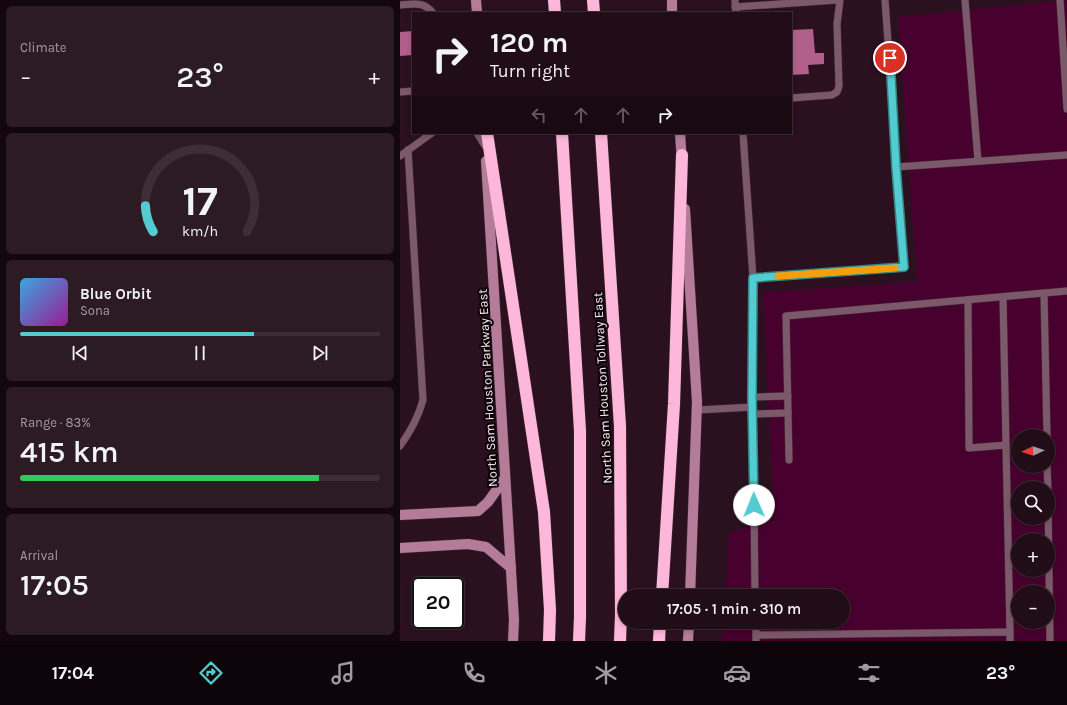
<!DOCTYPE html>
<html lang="en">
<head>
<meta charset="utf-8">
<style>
	body { margin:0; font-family:Karla,sans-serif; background:#2d1b24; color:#f1f3f6; height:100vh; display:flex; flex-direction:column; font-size:15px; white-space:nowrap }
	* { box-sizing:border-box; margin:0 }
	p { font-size:13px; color:#a29ca1 }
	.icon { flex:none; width:22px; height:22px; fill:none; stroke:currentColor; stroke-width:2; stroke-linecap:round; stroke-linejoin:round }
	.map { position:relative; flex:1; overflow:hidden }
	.drawer { display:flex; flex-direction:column; gap:6px; padding:6px; background:#12070d; width:400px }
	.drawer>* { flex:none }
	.banner { position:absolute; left:12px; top:12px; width:380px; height:122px; border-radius:0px; box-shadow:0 2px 6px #0003,0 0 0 1px #3d2d36; background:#200d17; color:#f1f3f6; overflow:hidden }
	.needle { width:26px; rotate:267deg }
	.controls { position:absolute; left:611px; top:429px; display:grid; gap:8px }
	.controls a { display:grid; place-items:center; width:44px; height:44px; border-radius:50%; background:#200d17; box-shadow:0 2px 6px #0003,0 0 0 1px #3d2d36; font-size:20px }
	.speed { position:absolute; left:12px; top:577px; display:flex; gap:8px; font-size:20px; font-weight:700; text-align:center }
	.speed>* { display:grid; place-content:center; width:52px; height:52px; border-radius:50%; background:#200d17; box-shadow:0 2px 6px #0003,0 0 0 1px #3d2d36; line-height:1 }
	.speed .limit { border:2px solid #111; border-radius:6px; background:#fff; color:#111 }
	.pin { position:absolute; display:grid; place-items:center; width:34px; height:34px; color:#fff; margin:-17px; border:2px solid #fff; border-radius:50%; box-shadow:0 1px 4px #0007 }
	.me { position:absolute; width:44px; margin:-22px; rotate:359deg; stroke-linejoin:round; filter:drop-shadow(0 0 3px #0008) }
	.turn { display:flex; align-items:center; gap:14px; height:84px; padding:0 12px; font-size:18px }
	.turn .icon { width:52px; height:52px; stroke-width:2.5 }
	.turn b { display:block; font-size:28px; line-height:34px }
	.lanes { display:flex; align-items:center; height:38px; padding:0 12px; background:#0003; justify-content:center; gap:20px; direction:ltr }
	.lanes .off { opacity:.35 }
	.big { font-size:30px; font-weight:600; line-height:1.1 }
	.drawer .tile { flex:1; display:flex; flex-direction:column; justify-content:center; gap:6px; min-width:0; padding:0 14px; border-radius:6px; background:#2d1b24 }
	.drawer .dial { align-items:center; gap:0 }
	.dial svg { height:104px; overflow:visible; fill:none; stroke:#3d2d36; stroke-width:7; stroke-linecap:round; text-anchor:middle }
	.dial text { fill:#f1f3f6; stroke:none }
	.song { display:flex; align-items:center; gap:12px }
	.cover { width:48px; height:48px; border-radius:6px; background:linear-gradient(135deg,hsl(200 70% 55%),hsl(300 70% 35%)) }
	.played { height:4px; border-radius:2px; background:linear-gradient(90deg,#52ccd0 65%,#3d2d36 65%) }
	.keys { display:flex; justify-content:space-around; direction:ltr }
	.heat { display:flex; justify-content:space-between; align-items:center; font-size:22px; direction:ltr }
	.charge { height:6px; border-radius:3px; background:linear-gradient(90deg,#34c759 83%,#3d2d36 0) }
	.trip { position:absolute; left:218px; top:589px; width:232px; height:40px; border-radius:20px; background:#200d17; box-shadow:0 2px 6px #0003,0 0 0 1px #3d2d36; font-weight:600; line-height:40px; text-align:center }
	.dock { display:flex; height:64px; justify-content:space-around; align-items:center; background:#0d0509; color:#a29ca1 }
	.dock .icon { width:28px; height:28px }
	.dock .on { color:#52ccd0 }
	.dock b { font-size:18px; color:#f1f3f6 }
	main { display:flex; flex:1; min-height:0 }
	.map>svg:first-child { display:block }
	.green { fill:#48002e; fill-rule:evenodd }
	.building { fill:#b0608a }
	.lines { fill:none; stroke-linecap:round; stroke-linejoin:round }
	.lane-casing { stroke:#442b38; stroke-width:8 }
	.secondary-casing { stroke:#442b38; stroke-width:11 }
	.highway-casing { stroke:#442b38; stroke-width:13 }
	.lane { stroke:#7c596a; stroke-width:7 }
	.secondary { stroke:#b47c98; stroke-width:10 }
	.highway { stroke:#fdb7da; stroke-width:12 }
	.route-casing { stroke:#358587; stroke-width:10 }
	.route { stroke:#52ccd0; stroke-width:7 }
	.slow { stroke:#f59e0b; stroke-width:7 }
	.labels { text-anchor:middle; stroke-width:4; stroke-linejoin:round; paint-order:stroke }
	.street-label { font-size:13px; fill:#fce9f2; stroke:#0c0307 }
</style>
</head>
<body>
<main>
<section class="drawer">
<div class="tile"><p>Climate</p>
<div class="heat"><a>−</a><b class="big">23°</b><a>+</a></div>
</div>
<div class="tile dial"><svg viewBox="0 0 100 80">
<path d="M14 69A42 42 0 1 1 86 69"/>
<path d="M14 69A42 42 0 0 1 8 49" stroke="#52ccd0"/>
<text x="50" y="56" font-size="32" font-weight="700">17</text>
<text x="50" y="72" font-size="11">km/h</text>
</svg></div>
<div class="tile">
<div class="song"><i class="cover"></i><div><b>Blue Orbit</b><p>Sona</p></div></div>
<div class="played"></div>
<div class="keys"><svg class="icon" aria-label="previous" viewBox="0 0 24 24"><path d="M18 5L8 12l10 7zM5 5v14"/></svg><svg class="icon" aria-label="pause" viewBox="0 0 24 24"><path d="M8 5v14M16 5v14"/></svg><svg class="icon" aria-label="next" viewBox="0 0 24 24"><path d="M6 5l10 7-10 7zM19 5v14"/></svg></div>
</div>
<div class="tile"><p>Range · 83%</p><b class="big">415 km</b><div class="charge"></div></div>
<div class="tile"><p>Arrival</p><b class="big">17:05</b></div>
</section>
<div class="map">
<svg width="667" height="641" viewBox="0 0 667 641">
	<rect width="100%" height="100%" fill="#2b111f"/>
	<path class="green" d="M667 0V641H321L323 622H443V596H325L330 532 374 520 363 292 517 282 498 17ZM618 436H648V466H618ZM618 488H648V518H618ZM618 540H648V570H618ZM618 592H648V622H618Z"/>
	<g class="building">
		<polygon points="413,29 415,53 424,53 424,64 408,65 409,74 391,75 391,30"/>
		<polygon points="13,31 13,55 0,56 0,32"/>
	</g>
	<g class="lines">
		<g class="lane-casing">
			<g id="lane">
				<polyline points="335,0 336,13"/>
				<polyline points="565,0 578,161"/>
				<polyline points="660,0 667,109"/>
				<path d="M0 5C13 4 24 1 33 13"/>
				<polyline points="335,7 437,0"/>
				<polyline points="0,92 13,91"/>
				<polyline points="391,98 432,95 437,92 439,86 437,24 440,0"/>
				<polyline points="77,133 85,146"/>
				<polyline points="0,156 32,133"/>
				<polyline points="496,167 667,155"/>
				<polyline points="353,278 504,267 485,0"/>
				<polyline points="644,293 647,436"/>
				<polyline points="568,300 569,448 606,445 603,297"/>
				<polyline points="353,397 388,396"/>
				<polyline points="353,407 355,596"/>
				<polyline points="297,410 353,407 353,278 343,133"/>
				<polyline points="353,414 388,413"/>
				<polyline points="606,445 610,632"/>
				<path d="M0 446C11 431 18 418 23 400L8 150"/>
				<polyline points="389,460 386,316 667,291"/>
				<polyline points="647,466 648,488"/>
				<polyline points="648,498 650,641"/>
				<polyline points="356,622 356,641"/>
				<polyline points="356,635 610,632 610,641"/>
			</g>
		</g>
		<g class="secondary-casing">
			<g id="secondary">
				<polyline points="76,0 77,13"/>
				<polyline points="272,0 272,13"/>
				<polyline points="280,133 282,163"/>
				<polyline points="86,161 114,620 113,641"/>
				<polyline points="285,209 297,402 290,596"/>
				<polyline points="0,515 78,511 88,502 105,478"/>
				<polyline points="0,548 68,544 86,547 111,568"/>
				<polyline points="288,641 289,622"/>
			</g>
		</g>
		<g class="highway-casing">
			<g id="highway">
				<polyline points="154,0 155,13"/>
				<polyline points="193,0 194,13"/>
				<polyline points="87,133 144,512 150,610 149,641"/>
				<polyline points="162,133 180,431 180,617 179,641"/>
				<polyline points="201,133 220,426 221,616 220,641"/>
				<polyline points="262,596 274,404 282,155"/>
				<polyline points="259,641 260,622"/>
			</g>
		</g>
		<use href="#lane" class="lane"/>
		<use href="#secondary" class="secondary"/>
		<use href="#highway" class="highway"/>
	</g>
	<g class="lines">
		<g class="route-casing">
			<polyline id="route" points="354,505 352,397 353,278 504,267 496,167 490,58"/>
		</g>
		<use href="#route" class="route"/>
		<polyline class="slow" points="378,276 495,268"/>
	</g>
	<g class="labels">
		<g class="street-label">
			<text transform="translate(87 388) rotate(-93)" y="5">North Sam Houston Parkway East</text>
			<text transform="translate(202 388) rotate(-93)" y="5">North Sam Houston Tollway East</text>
		</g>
	</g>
</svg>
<div class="controls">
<a><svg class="needle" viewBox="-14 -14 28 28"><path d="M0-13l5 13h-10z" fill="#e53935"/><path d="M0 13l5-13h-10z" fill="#a29ca1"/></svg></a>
<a><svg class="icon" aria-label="search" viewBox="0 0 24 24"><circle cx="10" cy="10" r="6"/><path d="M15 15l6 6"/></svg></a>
<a>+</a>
<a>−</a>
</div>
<div class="speed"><div class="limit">20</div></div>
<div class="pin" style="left:490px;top:58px;background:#d93025"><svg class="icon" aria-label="arrive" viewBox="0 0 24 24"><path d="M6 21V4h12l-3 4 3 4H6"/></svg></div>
<svg class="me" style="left:354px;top:505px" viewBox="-20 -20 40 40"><circle r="19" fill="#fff"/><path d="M0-13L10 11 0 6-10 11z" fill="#52ccd0"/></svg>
<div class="trip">17:05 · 1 min · 310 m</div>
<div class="banner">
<div class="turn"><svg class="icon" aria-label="right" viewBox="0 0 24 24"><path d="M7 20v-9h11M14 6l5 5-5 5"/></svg><div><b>120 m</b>Turn right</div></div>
<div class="lanes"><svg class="icon off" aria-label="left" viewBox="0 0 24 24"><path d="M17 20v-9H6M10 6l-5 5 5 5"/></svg><svg class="icon off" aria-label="ahead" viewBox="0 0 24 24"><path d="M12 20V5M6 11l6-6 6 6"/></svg><svg class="icon off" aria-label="ahead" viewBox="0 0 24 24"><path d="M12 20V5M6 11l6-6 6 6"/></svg><svg class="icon" aria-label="right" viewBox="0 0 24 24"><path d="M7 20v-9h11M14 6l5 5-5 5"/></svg></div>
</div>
</div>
</main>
<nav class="dock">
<b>17:04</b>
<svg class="icon on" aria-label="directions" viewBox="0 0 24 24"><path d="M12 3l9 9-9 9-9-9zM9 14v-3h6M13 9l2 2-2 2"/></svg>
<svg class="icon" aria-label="music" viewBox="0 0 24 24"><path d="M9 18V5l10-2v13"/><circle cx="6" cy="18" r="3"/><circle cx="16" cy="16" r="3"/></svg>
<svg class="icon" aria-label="phone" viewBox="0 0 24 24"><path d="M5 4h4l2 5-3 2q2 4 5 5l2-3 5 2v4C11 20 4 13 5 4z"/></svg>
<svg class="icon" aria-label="climate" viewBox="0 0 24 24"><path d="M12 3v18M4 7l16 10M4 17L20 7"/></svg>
<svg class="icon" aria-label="car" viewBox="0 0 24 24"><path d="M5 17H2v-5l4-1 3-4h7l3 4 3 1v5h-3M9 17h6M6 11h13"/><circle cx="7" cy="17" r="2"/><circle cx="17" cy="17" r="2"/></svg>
<svg class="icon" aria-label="filters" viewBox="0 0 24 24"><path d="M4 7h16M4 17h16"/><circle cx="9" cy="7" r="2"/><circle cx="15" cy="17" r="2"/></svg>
<b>23°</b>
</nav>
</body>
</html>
